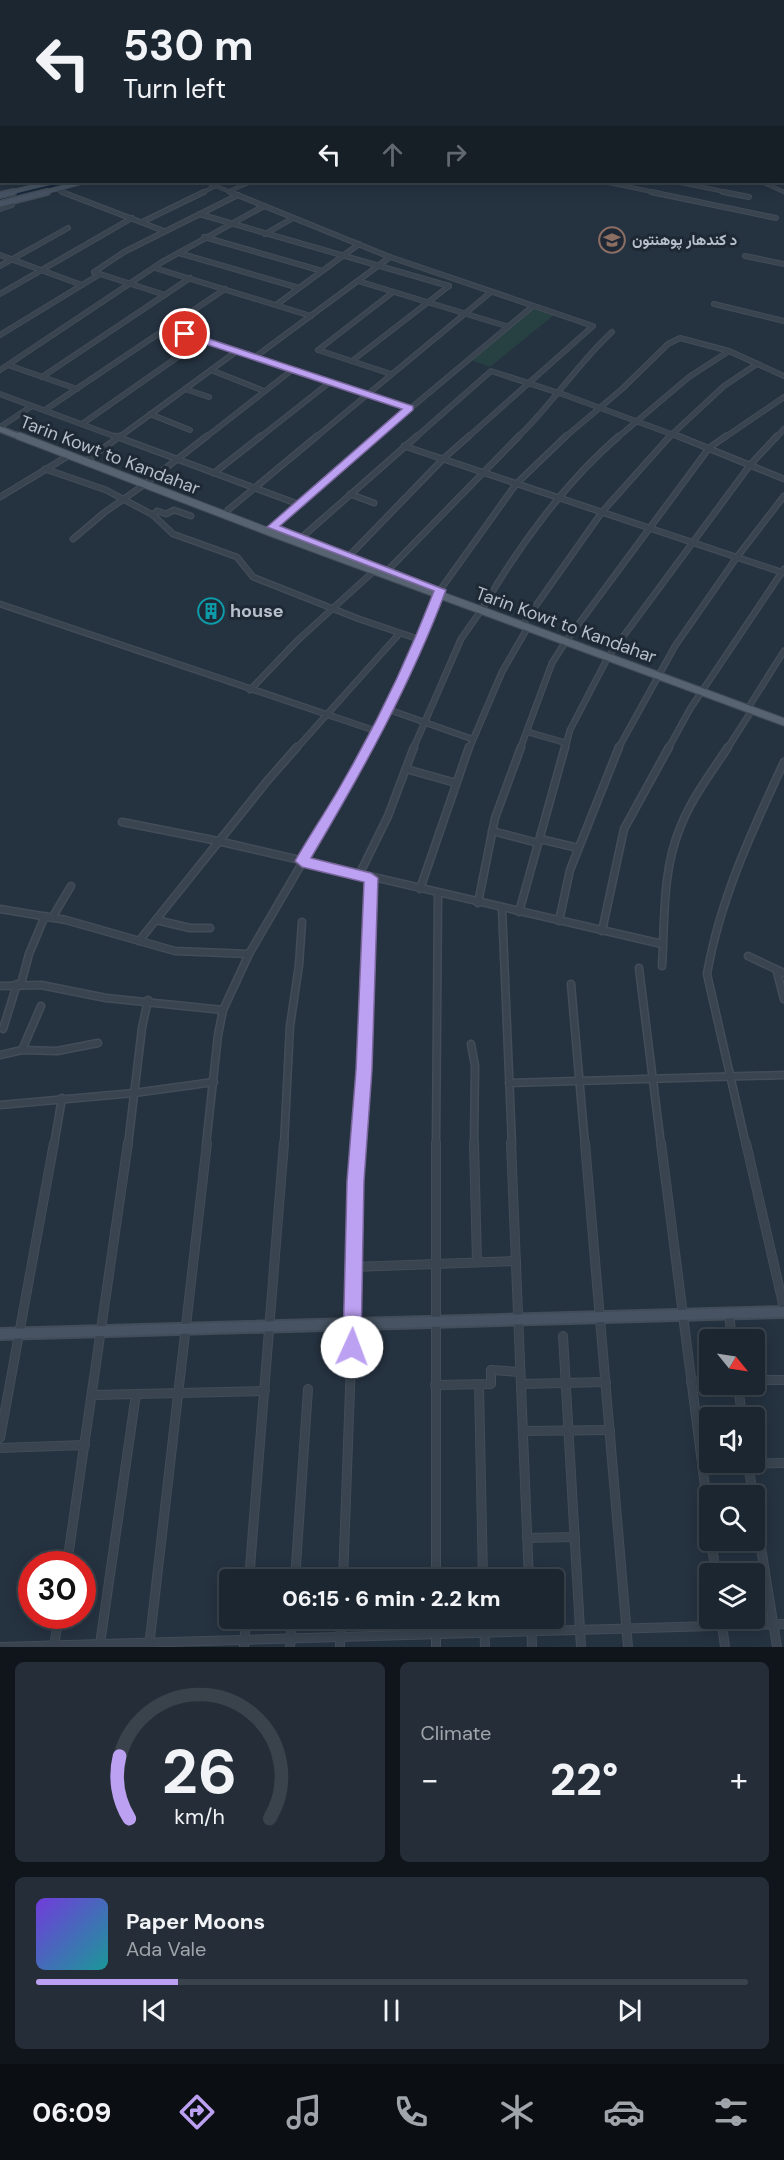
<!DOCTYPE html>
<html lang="en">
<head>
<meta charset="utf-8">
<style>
	body { margin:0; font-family:"DM Sans",Vazirmatn,sans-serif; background:#252e38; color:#f1f3f6; height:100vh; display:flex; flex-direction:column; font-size:22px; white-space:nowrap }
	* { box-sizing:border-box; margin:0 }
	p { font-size:20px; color:#a0a5ab }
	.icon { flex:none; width:33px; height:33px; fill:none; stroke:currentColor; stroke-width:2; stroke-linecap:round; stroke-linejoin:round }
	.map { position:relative; height:1647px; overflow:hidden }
	.panel { display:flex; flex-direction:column; gap:15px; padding:15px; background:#0f151a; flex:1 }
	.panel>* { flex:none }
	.banner { position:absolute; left:0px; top:0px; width:784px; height:183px; box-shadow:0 3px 15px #0003,0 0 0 2px #3a434c; background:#1c2630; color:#f1f3f6; overflow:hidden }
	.needle { width:39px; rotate:120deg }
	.tools { position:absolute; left:699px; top:1329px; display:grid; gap:12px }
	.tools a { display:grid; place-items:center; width:66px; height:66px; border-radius:6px; background:#1c2630; box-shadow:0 3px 15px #0003,0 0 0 2px #3a434c; font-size:30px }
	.speed { position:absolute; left:18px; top:1551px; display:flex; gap:12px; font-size:30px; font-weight:700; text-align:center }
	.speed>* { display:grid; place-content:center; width:78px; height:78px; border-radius:50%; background:#1c2630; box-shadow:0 3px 15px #0003,0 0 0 2px #3a434c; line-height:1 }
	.speed .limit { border:9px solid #d22; background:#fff; color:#111 }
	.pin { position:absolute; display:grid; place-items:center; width:51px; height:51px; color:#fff; margin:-26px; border:3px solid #fff; border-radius:50%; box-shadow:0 2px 6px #0007 }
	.me { position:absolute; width:66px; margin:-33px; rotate:2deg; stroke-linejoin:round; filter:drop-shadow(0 0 4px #0008) }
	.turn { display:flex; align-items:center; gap:21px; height:126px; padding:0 24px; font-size:27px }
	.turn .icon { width:78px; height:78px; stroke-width:2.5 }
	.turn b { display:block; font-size:42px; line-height:51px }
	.lanes { display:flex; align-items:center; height:57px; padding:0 24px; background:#0003; justify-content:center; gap:30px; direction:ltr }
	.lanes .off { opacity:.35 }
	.big { font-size:45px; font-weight:800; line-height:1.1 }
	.panel .widget { flex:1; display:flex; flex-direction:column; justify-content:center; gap:9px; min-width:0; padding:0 21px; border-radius:9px; background:#252e38 }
	.panel .dial { align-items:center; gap:0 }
	.dial svg { height:156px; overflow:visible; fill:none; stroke:#3a434c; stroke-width:7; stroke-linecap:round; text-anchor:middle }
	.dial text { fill:#f1f3f6; stroke:none }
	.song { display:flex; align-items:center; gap:18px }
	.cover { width:72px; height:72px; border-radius:9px; background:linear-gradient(135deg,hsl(260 70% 55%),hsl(180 70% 35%)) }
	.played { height:6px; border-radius:3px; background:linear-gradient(90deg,#bca0f2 20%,#3a434c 20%) }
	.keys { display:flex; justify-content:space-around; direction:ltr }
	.heat { display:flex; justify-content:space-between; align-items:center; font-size:33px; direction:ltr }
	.panel .tiles { flex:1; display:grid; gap:15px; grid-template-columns:1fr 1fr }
	.widget:last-child { grid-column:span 2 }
	.trip { position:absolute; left:219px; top:1569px; width:345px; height:60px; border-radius:6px; background:#1c2630; box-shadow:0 3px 15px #0003,0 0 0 2px #3a434c; font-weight:800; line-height:60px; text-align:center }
	.dock { display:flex; height:96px; justify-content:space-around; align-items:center; background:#0b0f13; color:#a0a5ab }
	.dock .icon { width:42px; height:42px }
	.dock .current { color:#bca0f2 }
	.dock b { font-size:27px; color:#f1f3f6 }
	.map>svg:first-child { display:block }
	.green { fill:#274041 }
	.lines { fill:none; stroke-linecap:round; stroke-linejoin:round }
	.stream { stroke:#182a3f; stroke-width:1.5 }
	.canal-far1 { stroke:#182a3f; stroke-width:3 }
	.canal { stroke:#182a3f; stroke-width:4 }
	.street-far4-casing { stroke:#434d59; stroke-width:4.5 }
	.street-far3-casing { stroke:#434d59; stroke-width:6 }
	.street-far2-casing { stroke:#434d59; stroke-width:7 }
	.street-far1-casing { stroke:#434d59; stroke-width:9 }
	.street-casing { stroke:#434d59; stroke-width:10 }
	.secondary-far2-casing { stroke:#434d59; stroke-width:5 }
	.secondary-far1-casing { stroke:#434d59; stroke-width:8 }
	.secondary-casing { stroke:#434d59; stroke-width:14 }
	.primary-far2-casing { stroke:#434d59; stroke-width:6 }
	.primary-far1-casing { stroke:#434d59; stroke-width:8 }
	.primary-casing { stroke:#434d59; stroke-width:9 }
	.street-far4 { stroke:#394450; stroke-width:3 }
	.street-far3 { stroke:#394450; stroke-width:4 }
	.street-far2 { stroke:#394450; stroke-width:4.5 }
	.street-far1 { stroke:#394450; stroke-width:6 }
	.street { stroke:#394450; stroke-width:8 }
	.secondary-far2 { stroke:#475363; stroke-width:4 }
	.secondary-far1 { stroke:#475363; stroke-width:5 }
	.secondary { stroke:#475363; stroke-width:10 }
	.primary-far2 { stroke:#576370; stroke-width:4.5 }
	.primary-far1 { stroke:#576370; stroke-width:5 }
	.primary { stroke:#576370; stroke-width:7 }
	.route { fill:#bca0f2; stroke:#7a689d; stroke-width:1.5 }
	.labels { text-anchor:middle; stroke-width:6; stroke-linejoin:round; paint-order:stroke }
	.far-poi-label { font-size:15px; font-weight:bold; fill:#b6bfca; stroke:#1e2935; text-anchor:start }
	.street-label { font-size:18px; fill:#b6bfca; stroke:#1e2935 }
	.poi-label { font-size:18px; font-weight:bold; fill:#b6bfca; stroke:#1e2935; text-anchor:start }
</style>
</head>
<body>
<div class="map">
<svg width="784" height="1647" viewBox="0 0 784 1647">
	<rect width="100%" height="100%" fill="#253240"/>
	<polygon class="green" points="534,309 554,315 490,367 469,359"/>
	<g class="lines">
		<polyline class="stream" points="778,182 784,184"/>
		<g class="canal-far1">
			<polyline points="554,2 558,0"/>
			<polyline points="22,193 65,182"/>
		</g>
		<polyline class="canal" points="0,199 28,192"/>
		<g class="street-far4-casing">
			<g id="street-far4">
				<polyline points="281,0 283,2"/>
				<polyline points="342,0 346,2"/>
				<polyline points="378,0 381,2"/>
				<polyline points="407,0 411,2"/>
				<polyline points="462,0 466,2"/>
				<polyline points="316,2 323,0"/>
				<polyline points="446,2 451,0"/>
				<polyline points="567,2 573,0"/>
				<polyline points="0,18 2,20"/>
				<polyline points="206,182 233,193"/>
				<polyline points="605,182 658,193"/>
				<polyline points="677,182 731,193"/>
				<polyline points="762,182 784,192"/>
				<polyline points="55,189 66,193"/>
				<polyline points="229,191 251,182"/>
				<polyline points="201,193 216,186"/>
			</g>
		</g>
		<g class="street-far3-casing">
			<g id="street-far3">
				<polyline points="62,192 164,231"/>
				<polyline points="230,192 390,257 593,326 467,438"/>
				<polyline points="651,192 776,218"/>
				<polyline points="723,192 749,197"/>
				<polyline points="0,209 12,205"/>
				<polyline points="199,214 449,286"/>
				<polyline points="142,222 204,192"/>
				<polyline points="265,234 293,218"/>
				<polyline points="204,237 322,271"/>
				<polyline points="179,253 299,288"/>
				<polyline points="0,255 82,285 0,335"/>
				<polyline points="745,256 784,264"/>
				<polyline points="0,266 68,228"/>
				<polyline points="155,268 311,316"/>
				<polyline points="94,272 124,252 238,195"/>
				<polyline points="94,272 165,295"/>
				<polyline points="358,281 506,326"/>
				<polyline points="82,285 100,274"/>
				<polyline points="0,294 132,218"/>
				<polyline points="714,304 784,321"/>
				<polyline points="276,305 359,244"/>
				<polyline points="168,328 409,408"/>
				<polyline points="318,350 393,292"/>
				<polyline points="318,350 391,374"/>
				<polyline points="255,357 390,257"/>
				<polyline points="352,361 449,286"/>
				<polyline points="8,365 77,389"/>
				<polyline points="0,370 162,262 264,206"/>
				<polyline points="211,370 264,391"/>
				<polyline points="42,377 190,278"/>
				<polyline points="185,389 209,397"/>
				<polyline points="0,394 119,438"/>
				<polyline points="45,410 225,289"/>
				<polyline points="150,414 190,430"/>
				<polyline points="82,424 202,340"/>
				<polyline points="0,427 32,406"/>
				<polyline points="118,438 237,351"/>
				<polyline points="205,438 292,370"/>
				<polyline points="259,438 330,382"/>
				<polyline points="315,438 491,292"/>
				<polyline points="375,438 533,306"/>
				<polyline points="415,438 491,371 565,395 682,438"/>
				<path d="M517 438C552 405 577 364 612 332"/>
				<polyline points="564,438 622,389 668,344 680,338 729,351 784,376"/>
				<polyline points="617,438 689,377 729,351"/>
				<polyline points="668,438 724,386 757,364"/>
				<polyline points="724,438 784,397"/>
				<polyline points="776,438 784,429"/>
			</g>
		</g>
		<g class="street-far2-casing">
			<g id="street-far2">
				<polyline points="115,436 298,504"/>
				<polyline points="678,436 784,479"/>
				<polyline points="404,446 784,573"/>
				<polyline points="89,459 120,436"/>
				<polyline points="45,469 106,490 153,515 173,534 237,557 253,577 359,619 421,640"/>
				<polyline points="214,473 261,436"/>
				<polyline points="149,481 207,436"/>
				<polyline points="350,494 374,503"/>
				<polyline points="0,497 68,456"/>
				<polyline points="228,510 317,436"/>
				<polyline points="153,515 157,511 166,514 174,510 191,516"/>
				<polyline points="272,527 376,436"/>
				<polyline points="301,538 417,436"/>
				<polyline points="73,539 105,512 145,484"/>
				<polyline points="349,556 443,459 469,436"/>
				<polyline points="388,570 519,436"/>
				<polyline points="0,604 376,731"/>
				<path d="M484 606C518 547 567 480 619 436"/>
				<polyline points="525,621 602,512 670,436"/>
				<polyline points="569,637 709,448 726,436"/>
				<polyline points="611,653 750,465 777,436"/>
				<polyline points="250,690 298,640 375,570"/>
				<polyline points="750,705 784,651"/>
				<polyline points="387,709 472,739"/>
				<polyline points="528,732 566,743"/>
				<polyline points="296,749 399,634"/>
				<polyline points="366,749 421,640 438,593 516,484 566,436"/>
				<polyline points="413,749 461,639 482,609"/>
				<polyline points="469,749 502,672 528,627"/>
				<polyline points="520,749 552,663 566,641"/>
				<polyline points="565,749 570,730 608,657"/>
				<polyline points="618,749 675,646 737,557 784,496"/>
				<polyline points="668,749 690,709 784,569"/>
				<polyline points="727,749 752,710"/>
			</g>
		</g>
		<g class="street-far1-casing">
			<g id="street-far1">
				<polyline points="406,769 456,783"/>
				<polyline points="122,822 218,841 662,944"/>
				<polyline points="492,831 538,843"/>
				<polyline points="540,839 578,848"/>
				<polyline points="359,875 388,816 414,747"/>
				<polyline points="420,889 469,747"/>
				<polyline points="478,903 495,818 521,747"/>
				<polyline points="502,908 512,1145"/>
				<polyline points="0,909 66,920 175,951 249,954"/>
				<polyline points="519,912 565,747"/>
				<polyline points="52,918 71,886"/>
				<polyline points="156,920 190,928 210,928"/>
				<polyline points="559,921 570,870 619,747"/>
				<polyline points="602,931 624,829 669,747"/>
				<polyline points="139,941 268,780 297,747"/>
				<polyline points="748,956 784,973"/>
				<path d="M662 966C665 920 662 871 680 828 691 799 711 773 728 747"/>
				<polyline points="639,968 661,1145"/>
				<polyline points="777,972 784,999"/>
				<polyline points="21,984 29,954 45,916"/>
				<polyline points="571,984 585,1145"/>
				<polyline points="0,986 41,985 106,998 223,1010"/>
				<polyline points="3,1029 17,984"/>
				<polyline points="471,1044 475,1066 474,1145"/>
				<polyline points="22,1050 41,1006"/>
				<polyline points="0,1055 22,1050 57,1051 98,1043"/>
				<polyline points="509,1083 784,1075"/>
				<polyline points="0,1105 134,1093 214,1082"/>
				<polyline points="54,1145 62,1098"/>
				<polyline points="128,1145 142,1028 148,1000"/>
				<polyline points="206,1145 218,1035 223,1010 249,954 351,779 367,747"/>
				<polyline points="284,1145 290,1026 299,965 302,922"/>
				<polyline points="359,1145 364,1070 371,878"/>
				<polyline points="436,1145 438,894"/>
				<path d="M746 1145 707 974C720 899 752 831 784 762"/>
			</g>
		</g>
		<g class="street-casing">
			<g id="street">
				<polyline points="436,1143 436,1580"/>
				<polyline points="474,1143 477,1262"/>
				<polyline points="511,1143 529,1580"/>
				<polyline points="585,1143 628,1647"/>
				<polyline points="661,1143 710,1526"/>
				<polyline points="746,1143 784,1308"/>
				<polyline points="354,1267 516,1261"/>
				<polyline points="729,1313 732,1340"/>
				<polyline points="563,1336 581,1647"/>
				<polyline points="754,1380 784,1380"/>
				<polyline points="691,1382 710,1381"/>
				<polyline points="521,1384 606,1382"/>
				<polyline points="738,1384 742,1418"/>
				<polyline points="435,1385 491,1384 491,1370 520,1372"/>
				<polyline points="479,1385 483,1580"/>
				<polyline points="93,1395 265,1391"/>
				<polyline points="523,1431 610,1430"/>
				<polyline points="0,1438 54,1143"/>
				<polyline points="0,1448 85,1445"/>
				<polyline points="748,1462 753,1496"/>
				<polyline points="748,1464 784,1463"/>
				<polyline points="754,1504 777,1647"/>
				<polyline points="527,1538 575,1537"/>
				<polyline points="711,1540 716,1574"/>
				<polyline points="67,1564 128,1143"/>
				<polyline points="249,1580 284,1143"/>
				<polyline points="295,1580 308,1389"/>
				<polyline points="343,1580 359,1143"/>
				<polyline points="436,1618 436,1647"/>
				<polyline points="484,1618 485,1647"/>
				<polyline points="531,1618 532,1647"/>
				<polyline points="721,1618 725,1647"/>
				<polyline points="100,1644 136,1394"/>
				<polyline points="54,1646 59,1616"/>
				<polyline points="0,1647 784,1624"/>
				<polyline points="149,1647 207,1143"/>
				<polyline points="244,1647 246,1618"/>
				<polyline points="290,1647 292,1618"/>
				<polyline points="340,1647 341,1618"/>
			</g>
		</g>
		<g class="secondary-far2-casing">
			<g id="secondary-far2">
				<polyline points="7,193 52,182"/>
				<polyline points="41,193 83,182"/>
			</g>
		</g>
		<g class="secondary-far1-casing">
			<g id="secondary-far1">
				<polyline points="0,195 13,192"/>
				<polyline points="0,204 47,192"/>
			</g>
		</g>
		<g class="secondary-casing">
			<polyline id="secondary" points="0,1334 784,1312"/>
		</g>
		<g class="primary-far2-casing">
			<polyline id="primary-far2" points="214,2 230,0"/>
		</g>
		<g class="primary-far1-casing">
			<polyline id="primary-far1" points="0,429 23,438"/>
		</g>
		<g class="primary-casing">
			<polyline id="primary" points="19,436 272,533 784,722"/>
		</g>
		<use href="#street-far4" class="street-far4"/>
		<use href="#street-far3" class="street-far3"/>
		<use href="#street-far2" class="street-far2"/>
		<use href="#street-far1" class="street-far1"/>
		<use href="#street" class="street"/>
		<use href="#secondary-far2" class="secondary-far2"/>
		<use href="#secondary-far1" class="secondary-far1"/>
		<use href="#secondary" class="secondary"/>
		<use href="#primary-far2" class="primary-far2"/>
		<use href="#primary-far1" class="primary-far1"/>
		<use href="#primary" class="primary"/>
	</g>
	<path class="route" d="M181 332H188L413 406V410L280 526 446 590C411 684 362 772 311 858L371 873 378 878 372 1070 364 1181 361 1347 359 1353 352 1356 346 1353 343 1347 347 1181 356 1070 364 882 302 867 295 861C311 833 329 807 345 778 379 719 409 656 434 591L267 527 402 409 181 336Z"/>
	<defs>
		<g id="university-ring" transform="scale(1.35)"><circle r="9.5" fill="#1e2935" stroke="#8d6e63" stroke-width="1.5"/><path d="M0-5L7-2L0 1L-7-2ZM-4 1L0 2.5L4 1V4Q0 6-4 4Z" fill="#8d6e63"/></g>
		<g id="building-ring" transform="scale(1.35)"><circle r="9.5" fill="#1e2935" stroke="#0f9aa8" stroke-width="1.5"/><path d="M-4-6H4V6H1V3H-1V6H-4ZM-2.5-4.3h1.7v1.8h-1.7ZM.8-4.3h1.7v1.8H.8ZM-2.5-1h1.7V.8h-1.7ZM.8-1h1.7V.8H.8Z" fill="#0f9aa8"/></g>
	</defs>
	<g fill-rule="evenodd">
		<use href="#university-ring" x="612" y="240"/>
		<use href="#building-ring" x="211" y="611"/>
	</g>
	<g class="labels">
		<g class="far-poi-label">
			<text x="632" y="245">د کندهار پوهنتون</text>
		</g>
		<g class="street-label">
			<text transform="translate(110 455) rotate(21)" y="6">Tarin Kowt to Kandahar</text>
			<text transform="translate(566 625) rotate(20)" y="6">Tarin Kowt to Kandahar</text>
		</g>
		<g class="poi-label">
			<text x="230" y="617">house</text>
		</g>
	</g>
</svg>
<div class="tools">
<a><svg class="needle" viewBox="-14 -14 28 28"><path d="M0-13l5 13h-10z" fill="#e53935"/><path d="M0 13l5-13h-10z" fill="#a0a5ab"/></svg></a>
<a><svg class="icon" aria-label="sound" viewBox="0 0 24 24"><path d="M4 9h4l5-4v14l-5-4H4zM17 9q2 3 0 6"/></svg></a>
<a><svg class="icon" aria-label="search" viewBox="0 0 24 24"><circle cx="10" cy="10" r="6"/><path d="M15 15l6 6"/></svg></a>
<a><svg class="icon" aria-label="layers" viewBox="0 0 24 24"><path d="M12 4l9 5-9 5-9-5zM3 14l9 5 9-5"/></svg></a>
</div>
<div class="speed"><div class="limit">30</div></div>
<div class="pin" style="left:185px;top:334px;background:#d93025"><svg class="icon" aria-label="arrive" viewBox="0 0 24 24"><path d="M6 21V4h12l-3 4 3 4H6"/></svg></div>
<svg class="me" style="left:352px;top:1347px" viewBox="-20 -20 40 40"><circle r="19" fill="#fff"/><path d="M0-13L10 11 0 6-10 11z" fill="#bca0f2"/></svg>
<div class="trip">06:15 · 6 min · 2.2 km</div>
<div class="banner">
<div class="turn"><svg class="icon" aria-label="left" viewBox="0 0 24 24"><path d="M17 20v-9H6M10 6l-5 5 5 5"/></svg><div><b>530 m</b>Turn left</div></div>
<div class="lanes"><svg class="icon" aria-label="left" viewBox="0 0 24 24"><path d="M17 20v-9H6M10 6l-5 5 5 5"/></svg><svg class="icon off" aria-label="ahead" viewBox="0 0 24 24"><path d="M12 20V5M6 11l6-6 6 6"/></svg><svg class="icon off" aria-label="right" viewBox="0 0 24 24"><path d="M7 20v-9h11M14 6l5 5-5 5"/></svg></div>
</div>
</div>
<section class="panel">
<div class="tiles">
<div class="widget dial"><svg viewBox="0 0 100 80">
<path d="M14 69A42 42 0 1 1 86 69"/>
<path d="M14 69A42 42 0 0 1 9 37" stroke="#bca0f2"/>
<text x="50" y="56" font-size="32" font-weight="700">26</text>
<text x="50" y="72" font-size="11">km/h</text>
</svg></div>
<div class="widget"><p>Climate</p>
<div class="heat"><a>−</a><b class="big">22°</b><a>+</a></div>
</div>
<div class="widget">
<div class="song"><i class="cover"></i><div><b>Paper Moons</b><p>Ada Vale</p></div></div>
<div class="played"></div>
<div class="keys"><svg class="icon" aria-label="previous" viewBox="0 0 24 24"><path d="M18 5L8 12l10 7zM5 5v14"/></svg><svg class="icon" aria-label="pause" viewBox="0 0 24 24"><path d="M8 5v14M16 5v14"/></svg><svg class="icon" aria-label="next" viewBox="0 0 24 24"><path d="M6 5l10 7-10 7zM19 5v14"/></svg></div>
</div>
</div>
</section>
<nav class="dock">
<b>06:09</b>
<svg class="icon current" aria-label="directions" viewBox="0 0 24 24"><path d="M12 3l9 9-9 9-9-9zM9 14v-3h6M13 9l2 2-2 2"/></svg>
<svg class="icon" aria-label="music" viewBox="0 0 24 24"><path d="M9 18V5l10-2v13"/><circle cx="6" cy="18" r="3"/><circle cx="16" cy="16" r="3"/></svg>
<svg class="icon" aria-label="phone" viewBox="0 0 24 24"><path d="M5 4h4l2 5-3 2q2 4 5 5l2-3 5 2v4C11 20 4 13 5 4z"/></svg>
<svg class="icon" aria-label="climate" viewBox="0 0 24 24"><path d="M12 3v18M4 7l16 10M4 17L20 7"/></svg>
<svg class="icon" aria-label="car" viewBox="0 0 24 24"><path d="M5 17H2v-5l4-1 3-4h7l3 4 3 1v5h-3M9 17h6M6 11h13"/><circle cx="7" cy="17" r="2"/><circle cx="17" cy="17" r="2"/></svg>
<svg class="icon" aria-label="filters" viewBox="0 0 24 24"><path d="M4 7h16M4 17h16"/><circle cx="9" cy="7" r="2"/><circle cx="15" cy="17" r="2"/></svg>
</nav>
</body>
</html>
